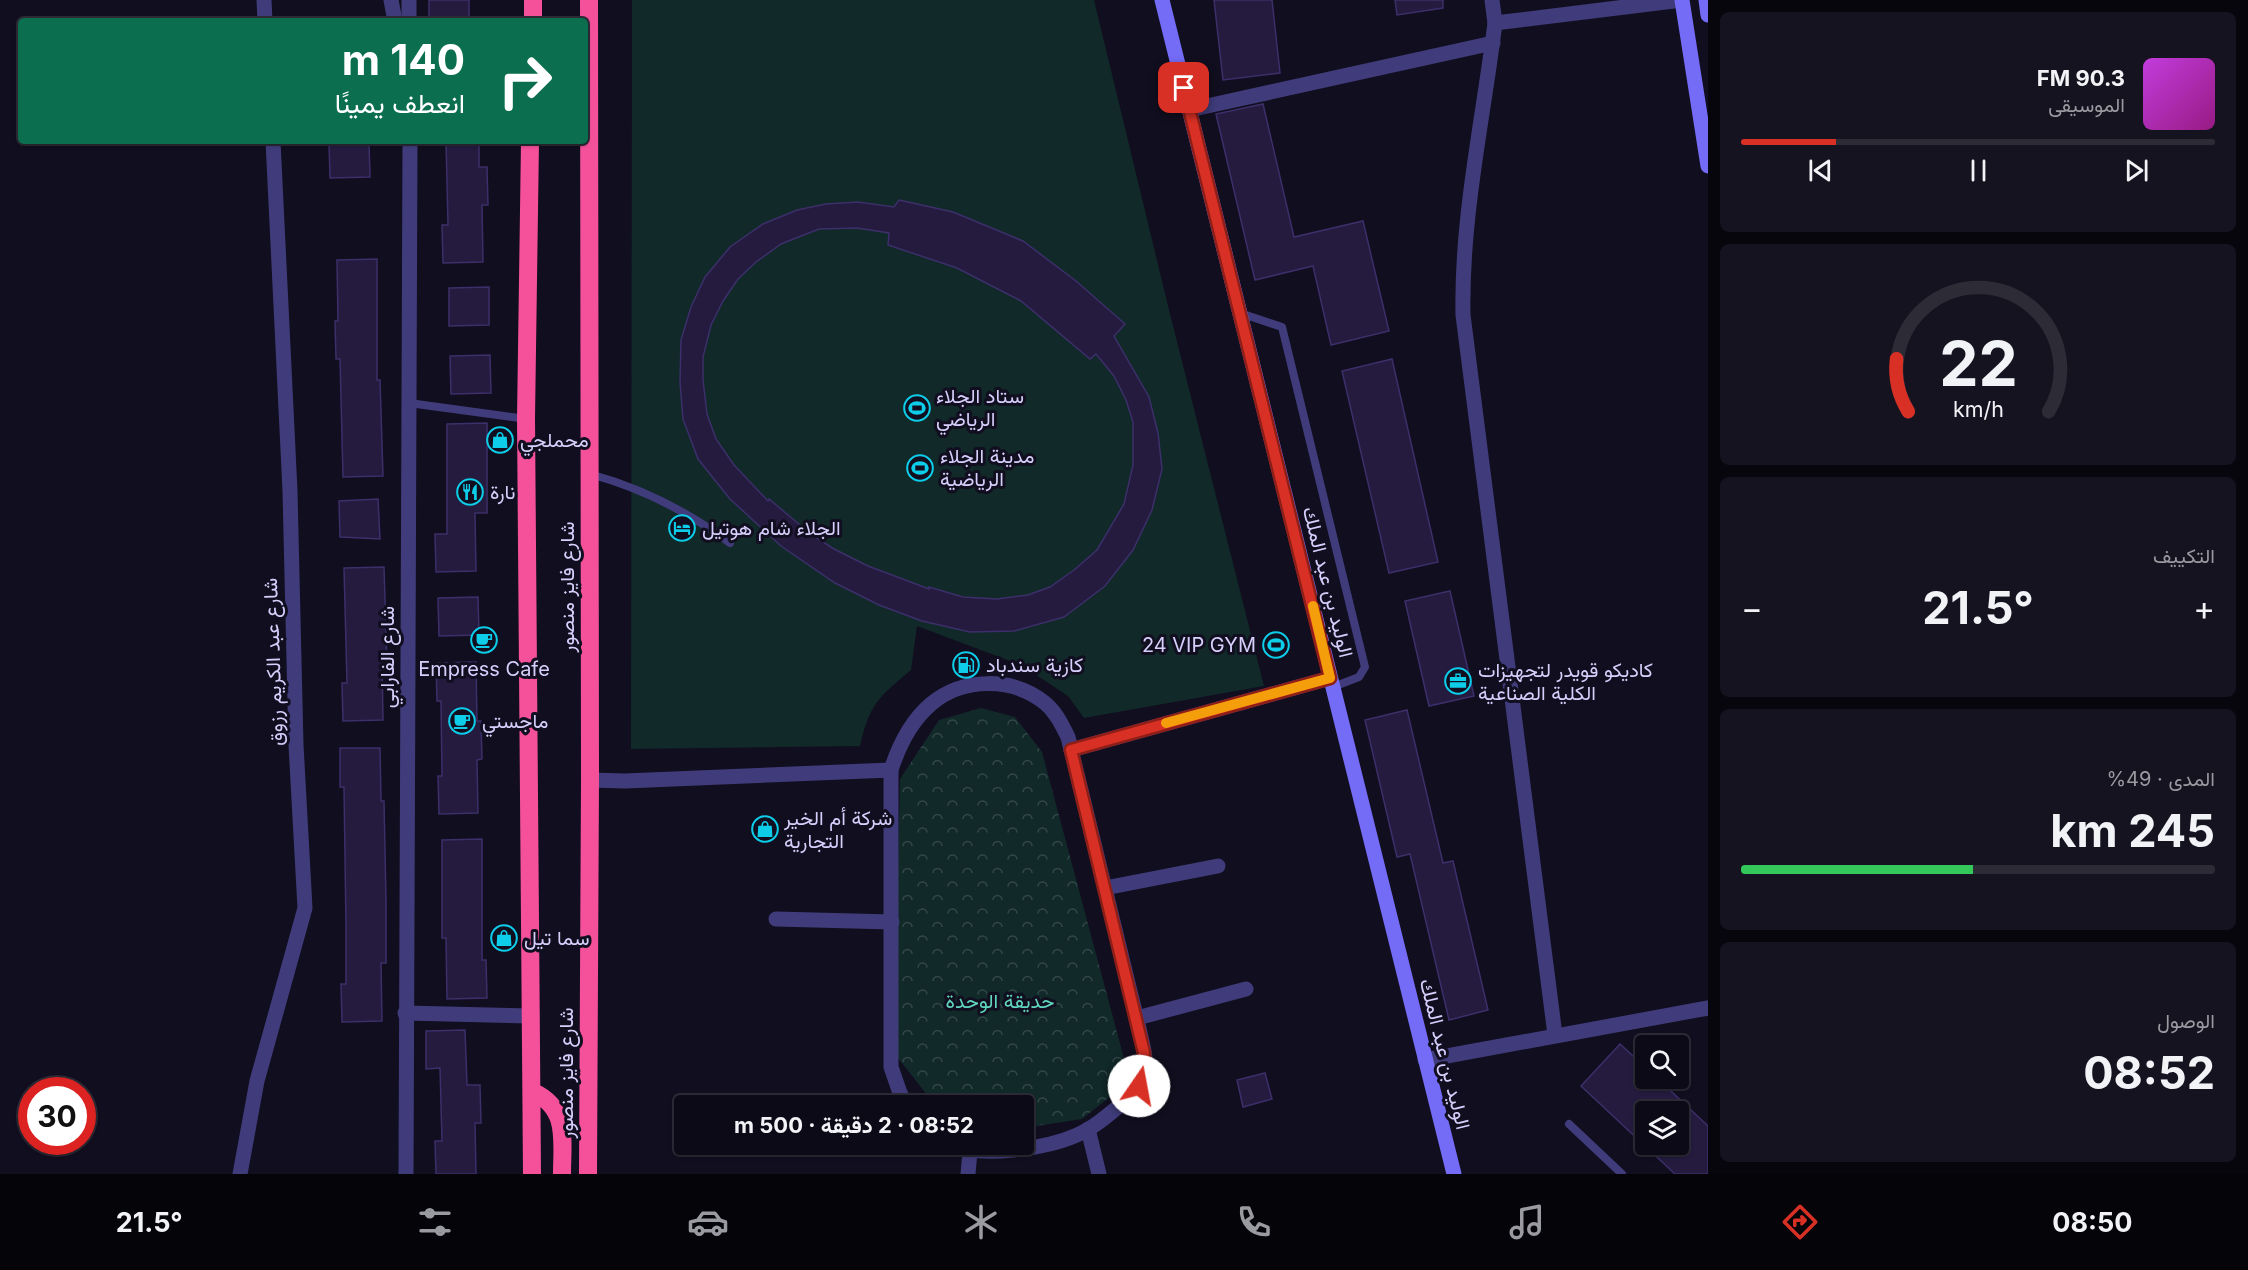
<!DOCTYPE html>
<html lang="ar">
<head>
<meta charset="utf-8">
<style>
	body { margin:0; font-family:Inter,Vazirmatn,sans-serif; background:#161320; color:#f1f3f6; direction:rtl; height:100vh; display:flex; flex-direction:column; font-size:22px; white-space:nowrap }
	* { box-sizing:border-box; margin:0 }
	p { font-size:20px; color:#9a9aa1 }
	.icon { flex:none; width:33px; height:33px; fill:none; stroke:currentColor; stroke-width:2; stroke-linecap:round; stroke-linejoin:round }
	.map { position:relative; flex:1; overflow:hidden; direction:ltr }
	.side { display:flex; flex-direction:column; gap:12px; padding:12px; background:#07060d; width:540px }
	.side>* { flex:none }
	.top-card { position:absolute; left:18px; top:18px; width:570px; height:126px; border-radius:6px; box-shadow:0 2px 4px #0004,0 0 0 2px #2d2b36; direction:rtl; background:#0b6e4f; color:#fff; overflow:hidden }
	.controls { position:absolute; left:1635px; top:1035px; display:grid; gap:12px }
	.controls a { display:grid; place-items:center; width:54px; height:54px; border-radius:6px; background:#0d0a17; box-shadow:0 2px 4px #0004,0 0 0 2px #2d2b36; font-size:30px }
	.speed { position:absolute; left:18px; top:1077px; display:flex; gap:12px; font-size:30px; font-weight:700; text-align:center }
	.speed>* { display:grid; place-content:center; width:78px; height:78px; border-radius:50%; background:#0d0a17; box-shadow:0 2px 4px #0004,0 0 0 2px #2d2b36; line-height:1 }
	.speed .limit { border:9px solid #d22; background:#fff; color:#111 }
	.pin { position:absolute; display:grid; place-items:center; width:51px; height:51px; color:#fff; margin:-26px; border-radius:12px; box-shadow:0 3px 9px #0006 }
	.me { position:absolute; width:66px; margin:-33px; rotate:12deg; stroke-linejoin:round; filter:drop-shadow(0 0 4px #0008) }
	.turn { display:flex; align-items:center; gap:21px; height:126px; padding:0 24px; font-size:27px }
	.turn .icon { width:78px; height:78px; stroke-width:2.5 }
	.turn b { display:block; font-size:42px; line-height:51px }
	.big { font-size:45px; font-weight:700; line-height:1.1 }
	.side .tile { flex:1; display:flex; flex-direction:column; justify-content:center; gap:9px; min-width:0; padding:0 21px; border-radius:9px; background:#161320 }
	.side .dial { align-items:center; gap:0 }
	.dial svg { height:156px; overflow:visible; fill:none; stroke:#2d2b36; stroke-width:7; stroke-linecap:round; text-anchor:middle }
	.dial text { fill:#f1f3f6; stroke:none }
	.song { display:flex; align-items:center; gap:18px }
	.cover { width:72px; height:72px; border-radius:9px; background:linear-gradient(135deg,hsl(290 70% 55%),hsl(310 70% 35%)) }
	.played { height:6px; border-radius:3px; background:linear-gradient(90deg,#d93025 20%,#2d2b36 20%) }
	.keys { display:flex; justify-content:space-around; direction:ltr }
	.heat { display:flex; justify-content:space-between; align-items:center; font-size:33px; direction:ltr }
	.charge { height:9px; border-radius:4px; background:linear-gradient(90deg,#34c759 49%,#2d2b36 0) }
	.trip { position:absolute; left:674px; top:1095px; width:360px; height:60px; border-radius:6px; background:#0d0a17; box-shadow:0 2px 4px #0004,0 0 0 2px #2d2b36; font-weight:700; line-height:60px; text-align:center; direction:rtl }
	.tab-bar { display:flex; height:96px; justify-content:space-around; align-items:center; background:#050409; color:#9a9aa1 }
	.tab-bar .icon { width:42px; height:42px }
	.tab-bar .active { color:#d93025 }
	.tab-bar b { font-size:27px; color:#f1f3f6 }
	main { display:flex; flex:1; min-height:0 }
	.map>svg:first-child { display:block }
	.forest { fill:url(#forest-crowns) }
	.pitch { fill:#112929 }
	.building { fill:#241b3f; stroke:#3c2f6a; stroke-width:1.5; fill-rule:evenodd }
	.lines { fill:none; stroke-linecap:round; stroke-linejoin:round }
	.lane { stroke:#403c7c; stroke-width:8 }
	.street { stroke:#403c7c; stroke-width:15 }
	.secondary { stroke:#746cf6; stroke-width:15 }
	.highway { stroke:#f5519b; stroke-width:18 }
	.route-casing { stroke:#8d1f18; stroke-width:15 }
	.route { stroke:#d93025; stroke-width:10 }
	.slow { stroke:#f59e0b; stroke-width:10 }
	.labels { text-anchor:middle; stroke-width:6; stroke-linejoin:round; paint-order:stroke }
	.poi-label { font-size:20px; fill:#d6cffc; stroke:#110e1f; text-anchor:start }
	.street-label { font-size:20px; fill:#d6cffc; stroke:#110e1f }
	.park-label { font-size:20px; fill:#60d7bd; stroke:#110e1f }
</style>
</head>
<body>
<main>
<section class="side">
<div class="tile">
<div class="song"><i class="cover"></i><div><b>90.3 FM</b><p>الموسيقى</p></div></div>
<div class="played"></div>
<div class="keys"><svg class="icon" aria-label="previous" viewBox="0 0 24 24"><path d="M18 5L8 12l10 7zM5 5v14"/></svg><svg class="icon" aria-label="pause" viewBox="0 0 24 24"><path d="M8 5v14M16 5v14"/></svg><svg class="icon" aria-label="next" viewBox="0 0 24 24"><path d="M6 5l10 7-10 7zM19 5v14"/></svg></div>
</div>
<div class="tile dial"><svg viewBox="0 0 100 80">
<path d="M14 69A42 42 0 1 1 86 69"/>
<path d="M14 69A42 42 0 0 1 8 42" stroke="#d93025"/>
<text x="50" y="56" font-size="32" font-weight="700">22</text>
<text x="50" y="72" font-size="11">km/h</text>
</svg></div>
<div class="tile"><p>التكييف</p>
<div class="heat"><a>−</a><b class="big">21.5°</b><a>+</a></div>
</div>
<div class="tile"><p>المدى · 49%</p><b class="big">245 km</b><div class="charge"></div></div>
<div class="tile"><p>الوصول</p><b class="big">08:52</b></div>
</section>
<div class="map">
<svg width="1708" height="1174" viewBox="0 0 1708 1174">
	<defs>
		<pattern id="forest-crowns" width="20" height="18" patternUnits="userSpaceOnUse" patternTransform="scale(1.5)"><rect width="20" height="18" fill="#112929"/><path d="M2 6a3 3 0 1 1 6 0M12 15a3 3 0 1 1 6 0" fill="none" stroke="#334749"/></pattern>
	</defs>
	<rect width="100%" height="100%" fill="#110e1f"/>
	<polygon class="forest" points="981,708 1015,717 1042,752 1130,1081 1082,1119 1023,1128 1023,1106 936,1106 894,1053 900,779 939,720"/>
	<path class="pitch" d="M632 0H1094L1169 310 1264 686 1084 718 1068 696 1021 665 917 626 911 670C878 698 870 703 860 746L631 749Z"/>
	<g class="building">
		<rect x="429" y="0" width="40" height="21"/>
		<polygon points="1214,0 1272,0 1280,73 1223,80"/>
		<polygon points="1395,0 1443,0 1443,8 1397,15"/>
		<polygon points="1263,104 1294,237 1363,221 1389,331 1331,345 1313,266 1255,280 1216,114"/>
		<polygon points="329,141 369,141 370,177 330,178"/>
		<polygon points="446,141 479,141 479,167 487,167 488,205 482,205 483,262 443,263 442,225 448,225"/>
		<path d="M899 200 953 212 1023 241 1076 281 1125 324 1114 336 1149 397 1158 433 1162 469 1152 510 1133 550 1105 586 1064 617 1014 631 970 632 922 621 879 605 835 583 781 546 730 499 698 459 683 419 680 382 681 340 691 307 705 277 730 247 763 224 797 210 826 204 858 202 894 207ZM857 228 889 233 888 245 957 268 1021 301 1090 359 1096 354 1114 376 1126 400 1133 422V465L1124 504 1097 550 1074 570 1050 587 1028 595 997 599 963 597 929 587V589L868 566 834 549 812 535 769 499 768 501 734 465 716 439 707 414 703 380V357L711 325 723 301 738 279 756 262 781 244 819 229Z"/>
		<polygon points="377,259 377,380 380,380 383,476 343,477 340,359 336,359 335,321 338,321 337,260"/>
		<polygon points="489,287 489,325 449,326 449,288"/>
		<polygon points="490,355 491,393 451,394 450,356"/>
		<polygon points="1392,359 1438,562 1389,573 1342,371"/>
		<polygon points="487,423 487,513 475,513 476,571 436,572 435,534 447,534 447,424"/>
		<polygon points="378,499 380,539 340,537 339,501"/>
		<polygon points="384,567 387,664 382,664 383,720 343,721 342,683 347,683 344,568"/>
		<polygon points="1450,591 1474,696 1429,706 1405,601"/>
		<polygon points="478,597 479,635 439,636 438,598"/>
		<polygon points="476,662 477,721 481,721 482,759 477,760 478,813 439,814 438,776 442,776 441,701 437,701 436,663"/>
		<polygon points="1407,710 1443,863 1453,861 1488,1010 1449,1020 1410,854 1397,857 1365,720"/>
		<polygon points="340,748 380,748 381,801 384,801 386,901 386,963 381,963 382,1021 342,1022 341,984 346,984 346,926 344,787 340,787"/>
		<polygon points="482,839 482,960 486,960 487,998 447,999 446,938 442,938 442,840"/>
		<polygon points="465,1030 467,1085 480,1085 481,1123 475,1123 476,1174 436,1174 435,1141 442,1141 440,1068 426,1069 426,1031"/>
		<path d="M1620 1044 1646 1068V1078H1657L1708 1126V1174H1675L1581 1086ZM1646 1112H1678V1144H1646Z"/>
		<polygon points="1265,1073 1272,1099 1243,1107 1237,1080"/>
	</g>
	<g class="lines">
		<g class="lane">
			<polyline points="1240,313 1282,327 1365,667 1359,677 1333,687"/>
			<polyline points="409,403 526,419"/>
			<path d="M590 474C642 488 687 511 730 543"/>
			<polyline points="1569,1124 1622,1174"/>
		</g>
		<g class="street">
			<polyline points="264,0 265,21"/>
			<polyline points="391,0 395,21"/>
			<polyline points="409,0 409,21"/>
			<path d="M1492 0 1495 23C1483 121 1461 217 1463 315L1555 1035"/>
			<polyline points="1495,23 1682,0"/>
			<polyline points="1189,110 1493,43"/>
			<polyline points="1071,750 1330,678"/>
			<polyline points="590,780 625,781 891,770"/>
			<polyline points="1105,888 1218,866"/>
			<polyline points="776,919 892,922"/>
			<polyline points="405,1013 532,1016"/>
			<polyline points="1137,1018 1246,989"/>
			<polyline points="1425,1060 1708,1008"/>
			<path d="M907 1106 900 1093 891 1067V770C899 745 911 721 931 704 963 677 1013 677 1045 703 1056 712 1062 725 1068 737L1139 1028C1142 1044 1149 1062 1143 1078 1138 1090 1128 1098 1119 1106 1106 1117 1093 1128 1077 1135 1048 1148 980 1159 950 1144"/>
			<polyline points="1088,1129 1099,1174"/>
			<polyline points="240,1174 257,1081 305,908 296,745 290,491 273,141"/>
			<polyline points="406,1174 410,141"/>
			<polyline points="968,1174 970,1151"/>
		</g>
		<g class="secondary">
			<polyline points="1162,0 1454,1174"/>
			<polyline points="1682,0 1708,166"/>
			<polyline points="1706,0 1708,15"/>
		</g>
		<g class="highway">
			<polyline points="533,21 533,0"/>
			<polyline points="530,141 526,419 532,1174"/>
			<path d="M533 1092C569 1108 562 1141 562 1174"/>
			<polyline points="588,1174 590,780 589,0"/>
		</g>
	</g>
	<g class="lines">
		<g class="route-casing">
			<polyline id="route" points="1139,1086 1145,1071 1144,1053 1071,750 1330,678 1184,88"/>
		</g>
		<use href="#route" class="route"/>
		<polyline class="slow" points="1166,723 1330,678 1313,606"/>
	</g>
	<defs>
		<g id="stadium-ring" transform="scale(1.35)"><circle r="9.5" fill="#110e1f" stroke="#0ecde9" stroke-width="1.5"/><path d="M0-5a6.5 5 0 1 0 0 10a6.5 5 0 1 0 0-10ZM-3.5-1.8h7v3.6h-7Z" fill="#0ecde9"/></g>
		<g id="shop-ring" transform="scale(1.35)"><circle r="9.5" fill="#110e1f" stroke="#0ecde9" stroke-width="1.5"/><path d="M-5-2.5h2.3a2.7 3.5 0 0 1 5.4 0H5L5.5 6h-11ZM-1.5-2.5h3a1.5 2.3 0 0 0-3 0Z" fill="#0ecde9"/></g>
		<g id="restaurant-ring" transform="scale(1.35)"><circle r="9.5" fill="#110e1f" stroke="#0ecde9" stroke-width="1.5"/><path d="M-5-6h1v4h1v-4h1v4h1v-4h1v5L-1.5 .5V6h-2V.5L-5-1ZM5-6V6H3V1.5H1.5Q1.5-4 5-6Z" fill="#0ecde9"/></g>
		<g id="hotel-ring" transform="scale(1.35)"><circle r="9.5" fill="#110e1f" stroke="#0ecde9" stroke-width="1.5"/><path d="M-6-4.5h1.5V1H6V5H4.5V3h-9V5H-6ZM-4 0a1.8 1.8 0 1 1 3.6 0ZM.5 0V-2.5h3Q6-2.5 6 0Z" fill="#0ecde9"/></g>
		<g id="cafe-ring" transform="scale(1.35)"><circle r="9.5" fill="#110e1f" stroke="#0ecde9" stroke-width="1.5"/><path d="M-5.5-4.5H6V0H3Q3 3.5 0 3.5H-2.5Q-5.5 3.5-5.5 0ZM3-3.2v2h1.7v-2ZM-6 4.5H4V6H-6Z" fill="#0ecde9"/></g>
		<g id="fuel-ring" transform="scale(1.35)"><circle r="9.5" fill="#110e1f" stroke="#0ecde9" stroke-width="1.5"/><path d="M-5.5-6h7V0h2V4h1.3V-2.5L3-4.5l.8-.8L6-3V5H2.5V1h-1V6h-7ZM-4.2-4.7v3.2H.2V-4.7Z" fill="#0ecde9"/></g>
		<g id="office-ring" transform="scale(1.35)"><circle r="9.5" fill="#110e1f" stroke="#0ecde9" stroke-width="1.5"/><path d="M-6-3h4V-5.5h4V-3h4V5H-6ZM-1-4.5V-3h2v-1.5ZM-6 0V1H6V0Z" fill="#0ecde9"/></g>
	</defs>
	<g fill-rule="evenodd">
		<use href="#stadium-ring" x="917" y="408"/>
		<use href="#shop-ring" x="500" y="440"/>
		<use href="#stadium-ring" x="920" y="468"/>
		<use href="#restaurant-ring" x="470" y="492"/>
		<use href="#hotel-ring" x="682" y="528"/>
		<use href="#cafe-ring" x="484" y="640"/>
		<use href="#stadium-ring" x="1276" y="645"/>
		<use href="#fuel-ring" x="966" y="665"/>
		<use href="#office-ring" x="1458" y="681"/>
		<use href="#cafe-ring" x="462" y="721"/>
		<use href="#shop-ring" x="765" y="829"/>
		<use href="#shop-ring" x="504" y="938"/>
	</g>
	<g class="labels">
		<g class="poi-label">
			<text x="936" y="403">ستاد الجلاء<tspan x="936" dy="23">الرياضي</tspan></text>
			<text x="520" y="447">محملجي</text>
			<text x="940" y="463">مدينة الجلاء<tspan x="940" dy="23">الرياضية</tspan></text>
			<text x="490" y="499">نارة</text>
			<text x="702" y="535">الجلاء شام هوتيل</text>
			<text x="1256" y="652" text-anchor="end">24 VIP GYM</text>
			<text x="986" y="672">كازية سندباد</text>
			<text x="484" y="676" text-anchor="middle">Empress Cafe</text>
			<text x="1478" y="677">كاديكو قويدر لتجهيزات<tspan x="1478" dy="23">الكلية الصناعية</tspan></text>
			<text x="482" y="728">ماجستي</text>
			<text x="784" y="825">شركة أم الخير<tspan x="784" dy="23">التجارية</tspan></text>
			<text x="524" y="945">سما تيل</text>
		</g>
		<g class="street-label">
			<text transform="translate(1328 582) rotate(76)" y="7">الوليد بن عبد الملك</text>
			<text transform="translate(567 587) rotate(-90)" y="7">شارع فايز منصور</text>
			<text transform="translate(387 657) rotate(-90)" y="7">شارع الفارابي</text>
			<text transform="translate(273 662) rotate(-92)" y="7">شارع عبد الكريم رزوق</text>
			<text transform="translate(1445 1054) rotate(76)" y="7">الوليد بن عبد الملك</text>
			<text transform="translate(566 1073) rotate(-90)" y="7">شارع فايز منصور</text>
		</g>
		<g class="park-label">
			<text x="1000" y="1008">حديقة الوحدة</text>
		</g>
	</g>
</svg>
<div class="controls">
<a><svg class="icon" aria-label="search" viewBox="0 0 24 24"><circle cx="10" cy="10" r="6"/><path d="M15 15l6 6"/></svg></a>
<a><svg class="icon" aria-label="layers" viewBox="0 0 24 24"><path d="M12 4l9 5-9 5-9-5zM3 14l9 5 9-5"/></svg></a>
</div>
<div class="speed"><div class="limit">30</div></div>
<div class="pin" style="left:1184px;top:88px;background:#d93025"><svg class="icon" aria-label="arrive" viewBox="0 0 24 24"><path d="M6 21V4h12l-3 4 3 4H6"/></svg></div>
<svg class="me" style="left:1139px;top:1086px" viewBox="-20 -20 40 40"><circle r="19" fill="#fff"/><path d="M0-13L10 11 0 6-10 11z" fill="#d93025"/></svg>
<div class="trip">08:52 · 2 دقيقة · 500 m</div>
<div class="top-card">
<div class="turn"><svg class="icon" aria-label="right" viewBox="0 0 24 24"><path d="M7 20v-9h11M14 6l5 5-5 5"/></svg><div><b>140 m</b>انعطف يمينًا</div></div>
</div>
</div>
</main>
<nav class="tab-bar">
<b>08:50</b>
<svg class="icon active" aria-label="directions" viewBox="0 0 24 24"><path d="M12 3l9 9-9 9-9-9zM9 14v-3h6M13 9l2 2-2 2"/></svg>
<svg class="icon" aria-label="music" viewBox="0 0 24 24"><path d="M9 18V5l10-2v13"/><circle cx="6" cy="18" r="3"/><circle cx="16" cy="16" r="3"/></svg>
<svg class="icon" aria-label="phone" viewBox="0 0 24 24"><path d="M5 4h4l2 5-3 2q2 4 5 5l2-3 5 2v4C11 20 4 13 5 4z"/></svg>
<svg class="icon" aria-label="climate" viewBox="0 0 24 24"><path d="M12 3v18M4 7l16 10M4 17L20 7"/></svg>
<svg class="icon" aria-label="car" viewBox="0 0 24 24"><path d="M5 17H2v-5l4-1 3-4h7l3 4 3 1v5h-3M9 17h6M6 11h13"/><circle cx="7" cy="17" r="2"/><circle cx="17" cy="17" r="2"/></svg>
<svg class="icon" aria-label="filters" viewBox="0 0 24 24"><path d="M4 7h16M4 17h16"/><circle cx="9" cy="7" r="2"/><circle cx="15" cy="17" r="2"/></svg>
<b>21.5°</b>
</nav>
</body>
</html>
